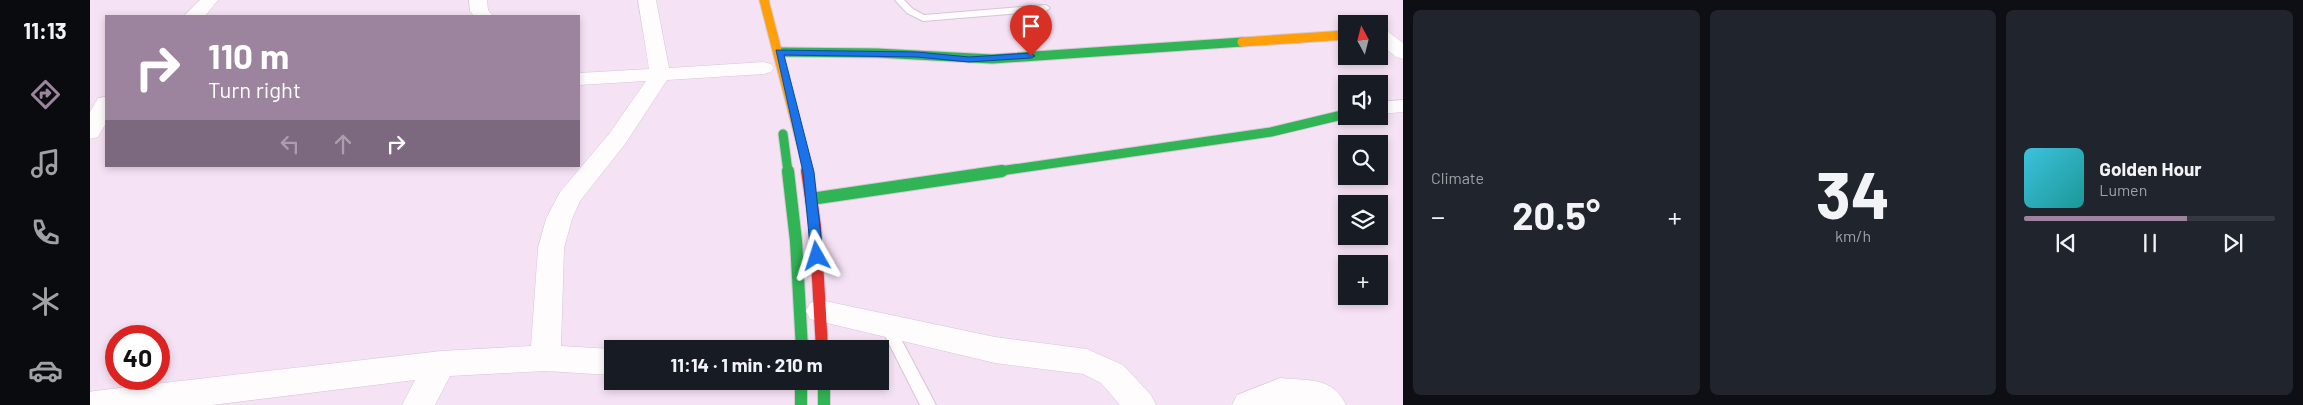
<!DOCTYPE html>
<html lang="en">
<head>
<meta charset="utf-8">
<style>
	body { margin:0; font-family:Barlow,sans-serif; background:#20242c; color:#f1f3f6; height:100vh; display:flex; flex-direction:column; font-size:19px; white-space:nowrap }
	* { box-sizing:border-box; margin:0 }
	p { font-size:16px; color:#9ea1a6 }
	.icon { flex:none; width:28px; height:28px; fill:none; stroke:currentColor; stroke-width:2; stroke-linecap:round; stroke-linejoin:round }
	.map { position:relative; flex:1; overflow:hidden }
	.sheet { display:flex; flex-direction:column; gap:10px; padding:10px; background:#0d0f14; width:900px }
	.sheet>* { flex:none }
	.banner { position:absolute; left:15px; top:15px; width:475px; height:152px; border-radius:0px; box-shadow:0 2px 8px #0003; background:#9c849f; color:#fff; overflow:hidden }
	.needle { width:32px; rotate:353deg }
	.tools { position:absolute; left:1248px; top:15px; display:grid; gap:10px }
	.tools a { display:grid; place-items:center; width:50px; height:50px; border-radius:0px; background:#171b24; box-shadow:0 2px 8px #0003; font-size:25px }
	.speed { position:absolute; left:15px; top:325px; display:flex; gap:10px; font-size:25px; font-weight:700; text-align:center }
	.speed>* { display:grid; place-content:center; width:65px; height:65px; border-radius:50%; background:#171b24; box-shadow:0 2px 8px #0003; line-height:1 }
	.speed .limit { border:8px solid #d22; background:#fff; color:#111 }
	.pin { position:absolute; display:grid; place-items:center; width:42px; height:42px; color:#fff; margin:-51px -21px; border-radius:50% 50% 50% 0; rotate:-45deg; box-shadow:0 0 5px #0007 }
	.pin .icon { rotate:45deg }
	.me { position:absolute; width:55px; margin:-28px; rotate:354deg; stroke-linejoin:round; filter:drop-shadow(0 0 4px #0008) }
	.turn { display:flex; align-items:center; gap:18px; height:105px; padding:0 20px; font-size:22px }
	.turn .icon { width:65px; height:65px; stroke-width:2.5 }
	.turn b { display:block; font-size:35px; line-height:42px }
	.lanes { display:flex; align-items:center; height:48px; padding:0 20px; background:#0003; justify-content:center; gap:25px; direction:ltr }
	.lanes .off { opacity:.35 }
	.big { font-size:38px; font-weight:700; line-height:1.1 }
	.sheet .widget { flex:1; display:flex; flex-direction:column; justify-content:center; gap:8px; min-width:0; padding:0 18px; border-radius:8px; background:#20242c }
	.sheet .dial { align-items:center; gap:0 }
	.dial b { font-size:65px; line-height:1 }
	.song { display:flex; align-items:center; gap:15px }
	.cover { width:60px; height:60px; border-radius:8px; background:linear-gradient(135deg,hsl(190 70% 55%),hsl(180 70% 35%)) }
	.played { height:5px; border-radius:2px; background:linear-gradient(90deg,#9c849f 65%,#363941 65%) }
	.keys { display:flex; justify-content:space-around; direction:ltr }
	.heat { display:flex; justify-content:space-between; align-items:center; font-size:28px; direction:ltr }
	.sheet .tiles { flex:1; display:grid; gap:10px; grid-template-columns:repeat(3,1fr) }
	.trip { position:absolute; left:514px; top:340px; width:285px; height:50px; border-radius:0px; background:#171b24; box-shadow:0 2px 8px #0003; font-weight:700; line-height:50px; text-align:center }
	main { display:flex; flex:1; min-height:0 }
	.dock { display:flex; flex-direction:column; width:90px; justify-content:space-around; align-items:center; background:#090b0e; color:#9ea1a6 }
	.dock .icon { width:35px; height:35px }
	.dock .active { color:#9c849f }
	.dock b { font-size:22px; color:#f1f3f6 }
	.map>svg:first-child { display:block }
	.residential { fill:#f6e2f5; fill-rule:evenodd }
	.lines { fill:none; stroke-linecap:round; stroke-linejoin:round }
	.lane-casing { stroke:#d3c7d3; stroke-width:2 }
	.street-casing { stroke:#d3c7d3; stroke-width:1 }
	.fast-far1-casing { stroke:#d4c8d3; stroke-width:11 }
	.fast-casing { stroke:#d4c8d3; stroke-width:14 }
	.slow-casing { stroke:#d4c8d3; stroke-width:11 }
	.jam-far1-casing { stroke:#d4c8d3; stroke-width:11 }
	.jam-casing { stroke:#d4c8d3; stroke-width:14 }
	.lane { fill:#fefcfd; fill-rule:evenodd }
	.street { fill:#fefcfd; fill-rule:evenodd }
	.fast-far1 { stroke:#30b455; stroke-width:9 }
	.fast { stroke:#30b455; stroke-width:12 }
	.slow { stroke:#ff9f0a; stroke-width:9 }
	.jam-far1 { stroke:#e5322d; stroke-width:9 }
	.jam { stroke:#e5322d; stroke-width:12 }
	.route { fill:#1a73e8; stroke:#114b97 }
</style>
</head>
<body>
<main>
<nav class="dock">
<b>11:13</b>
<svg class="icon active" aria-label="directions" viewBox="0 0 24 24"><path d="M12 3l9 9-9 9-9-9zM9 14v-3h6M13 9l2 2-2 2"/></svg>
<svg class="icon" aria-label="music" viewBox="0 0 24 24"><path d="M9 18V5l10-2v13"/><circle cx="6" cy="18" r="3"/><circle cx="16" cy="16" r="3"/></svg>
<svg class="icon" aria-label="phone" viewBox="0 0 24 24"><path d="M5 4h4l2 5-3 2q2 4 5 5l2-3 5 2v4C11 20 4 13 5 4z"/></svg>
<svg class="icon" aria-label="climate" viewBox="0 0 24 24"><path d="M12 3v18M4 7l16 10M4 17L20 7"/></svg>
<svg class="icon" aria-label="car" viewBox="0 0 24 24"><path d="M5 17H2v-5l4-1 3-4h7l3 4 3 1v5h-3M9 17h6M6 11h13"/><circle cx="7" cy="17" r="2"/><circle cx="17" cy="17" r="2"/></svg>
</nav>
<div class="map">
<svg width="1313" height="405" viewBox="0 0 1313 405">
	<rect width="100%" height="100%" fill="#f6eaf4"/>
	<path class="residential" d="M0 0H1313V405H0ZM16 16H489V166H16ZM1256 24H1289V56H1256ZM1256 84H1289V116H1256ZM1256 144H1289V176H1256ZM1256 204H1289V236H1256ZM1256 264H1289V296H1256ZM26 336H69V379H26ZM522 349H790V381H522Z"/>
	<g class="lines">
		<g class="lane-casing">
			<g id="lane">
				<polygon points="805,0 814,0 823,9 834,15 956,5 960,8 956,11 833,21 817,13"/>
				<polygon points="797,320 802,322 846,405 830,405 790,326 792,322"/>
			</g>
		</g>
		<g class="street-casing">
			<g id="street">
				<polygon points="110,0 128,0 115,16 94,16"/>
				<polygon points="379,0 397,0 398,10 403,16 384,16 380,11"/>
				<polygon points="548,0 566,0 579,68 674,62 681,64 684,68 681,72 674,74 577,80 535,144 490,201 482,219 474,248 471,346 522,349 522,375 455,371 360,376 345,405 312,405 325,380 122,405 0,405 0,392 4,391 351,351 441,346 448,248 456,219 470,192 519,134 556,81 489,85 489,73 559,69"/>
				<polygon points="1289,28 1296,30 1313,43 1313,59 1306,57 1289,43"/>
				<polygon points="16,97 16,123 8,137 0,139 0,112 8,98"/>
				<polygon points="1313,100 1313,112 1289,114 1289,102"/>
				<polygon points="730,300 905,337 997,349 1033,365 1061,395 1066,405 1030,405 1011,383 993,374 905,363 720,319 716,311 720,303"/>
				<path d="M1190 378C1217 381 1243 376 1256 405H1142L1147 395Z"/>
			</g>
		</g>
		<g class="fast-far1-casing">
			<g id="fast-far1">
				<polyline points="689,52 787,53 902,59 1152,42"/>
				<polyline points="693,134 698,172"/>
				<polyline points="903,172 1181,132 1256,114"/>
			</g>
		</g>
		<g class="fast-casing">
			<g id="fast">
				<polyline points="698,171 706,241 712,349"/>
				<polyline points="721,199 912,171"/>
				<polyline points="711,381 711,405"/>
				<polyline points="734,381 734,405"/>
			</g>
		</g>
		<g class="slow-casing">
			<g id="slow">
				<polyline points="674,0 714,155"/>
				<polyline points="1152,42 1256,35"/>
			</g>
		</g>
		<g class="jam-far1-casing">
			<polyline id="jam-far1" points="714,155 718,172"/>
		</g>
		<g class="jam-casing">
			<polyline id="jam" points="717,171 725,226 732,349"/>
		</g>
		<use href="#lane" class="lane"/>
		<use href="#street" class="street"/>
		<use href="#fast-far1" class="fast-far1"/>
		<use href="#fast" class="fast"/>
		<use href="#slow" class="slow"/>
		<use href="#jam-far1" class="jam-far1"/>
		<use href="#jam" class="jam"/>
	</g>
	<polygon class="route" points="686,50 827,52 879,57 941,53 945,56 941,58 879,62 827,57 694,55 724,172 733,256 727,261 721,256 713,172"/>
</svg>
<div class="tools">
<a><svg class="needle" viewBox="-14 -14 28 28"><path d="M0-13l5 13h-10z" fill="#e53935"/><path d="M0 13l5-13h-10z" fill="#9ea1a6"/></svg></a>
<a><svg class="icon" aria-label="sound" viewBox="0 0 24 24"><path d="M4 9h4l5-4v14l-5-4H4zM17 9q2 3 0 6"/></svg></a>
<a><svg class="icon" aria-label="search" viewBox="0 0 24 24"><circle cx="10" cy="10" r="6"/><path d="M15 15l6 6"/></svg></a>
<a><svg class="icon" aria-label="layers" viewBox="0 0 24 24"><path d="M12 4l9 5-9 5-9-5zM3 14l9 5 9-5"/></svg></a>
<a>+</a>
</div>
<div class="speed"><div class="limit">40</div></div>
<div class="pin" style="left:941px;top:56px;background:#d93025"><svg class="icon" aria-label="arrive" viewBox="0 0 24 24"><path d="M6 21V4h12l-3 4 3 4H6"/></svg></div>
<svg class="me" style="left:727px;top:256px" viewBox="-20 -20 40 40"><path d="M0-17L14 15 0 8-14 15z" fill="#1a73e8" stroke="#fff" stroke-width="4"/></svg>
<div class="trip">11:14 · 1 min · 210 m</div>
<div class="banner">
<div class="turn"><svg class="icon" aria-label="right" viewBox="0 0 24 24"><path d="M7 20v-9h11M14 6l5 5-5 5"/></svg><div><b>110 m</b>Turn right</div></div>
<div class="lanes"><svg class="icon off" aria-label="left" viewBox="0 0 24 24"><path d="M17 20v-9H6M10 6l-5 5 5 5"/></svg><svg class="icon off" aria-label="ahead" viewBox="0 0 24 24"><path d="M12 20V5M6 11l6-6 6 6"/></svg><svg class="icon" aria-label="right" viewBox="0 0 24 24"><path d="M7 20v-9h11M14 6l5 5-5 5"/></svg></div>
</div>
</div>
<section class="sheet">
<div class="tiles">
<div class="widget"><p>Climate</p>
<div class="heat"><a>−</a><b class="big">20.5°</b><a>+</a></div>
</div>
<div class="widget dial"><b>34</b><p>km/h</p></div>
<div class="widget">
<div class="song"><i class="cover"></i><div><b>Golden Hour</b><p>Lumen</p></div></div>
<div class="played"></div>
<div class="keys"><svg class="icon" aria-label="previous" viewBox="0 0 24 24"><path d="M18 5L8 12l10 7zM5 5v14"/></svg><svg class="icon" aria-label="pause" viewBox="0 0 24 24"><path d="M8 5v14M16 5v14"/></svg><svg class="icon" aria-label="next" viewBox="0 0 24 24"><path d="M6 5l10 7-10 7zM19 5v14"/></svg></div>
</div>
</div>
</section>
</main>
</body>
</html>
